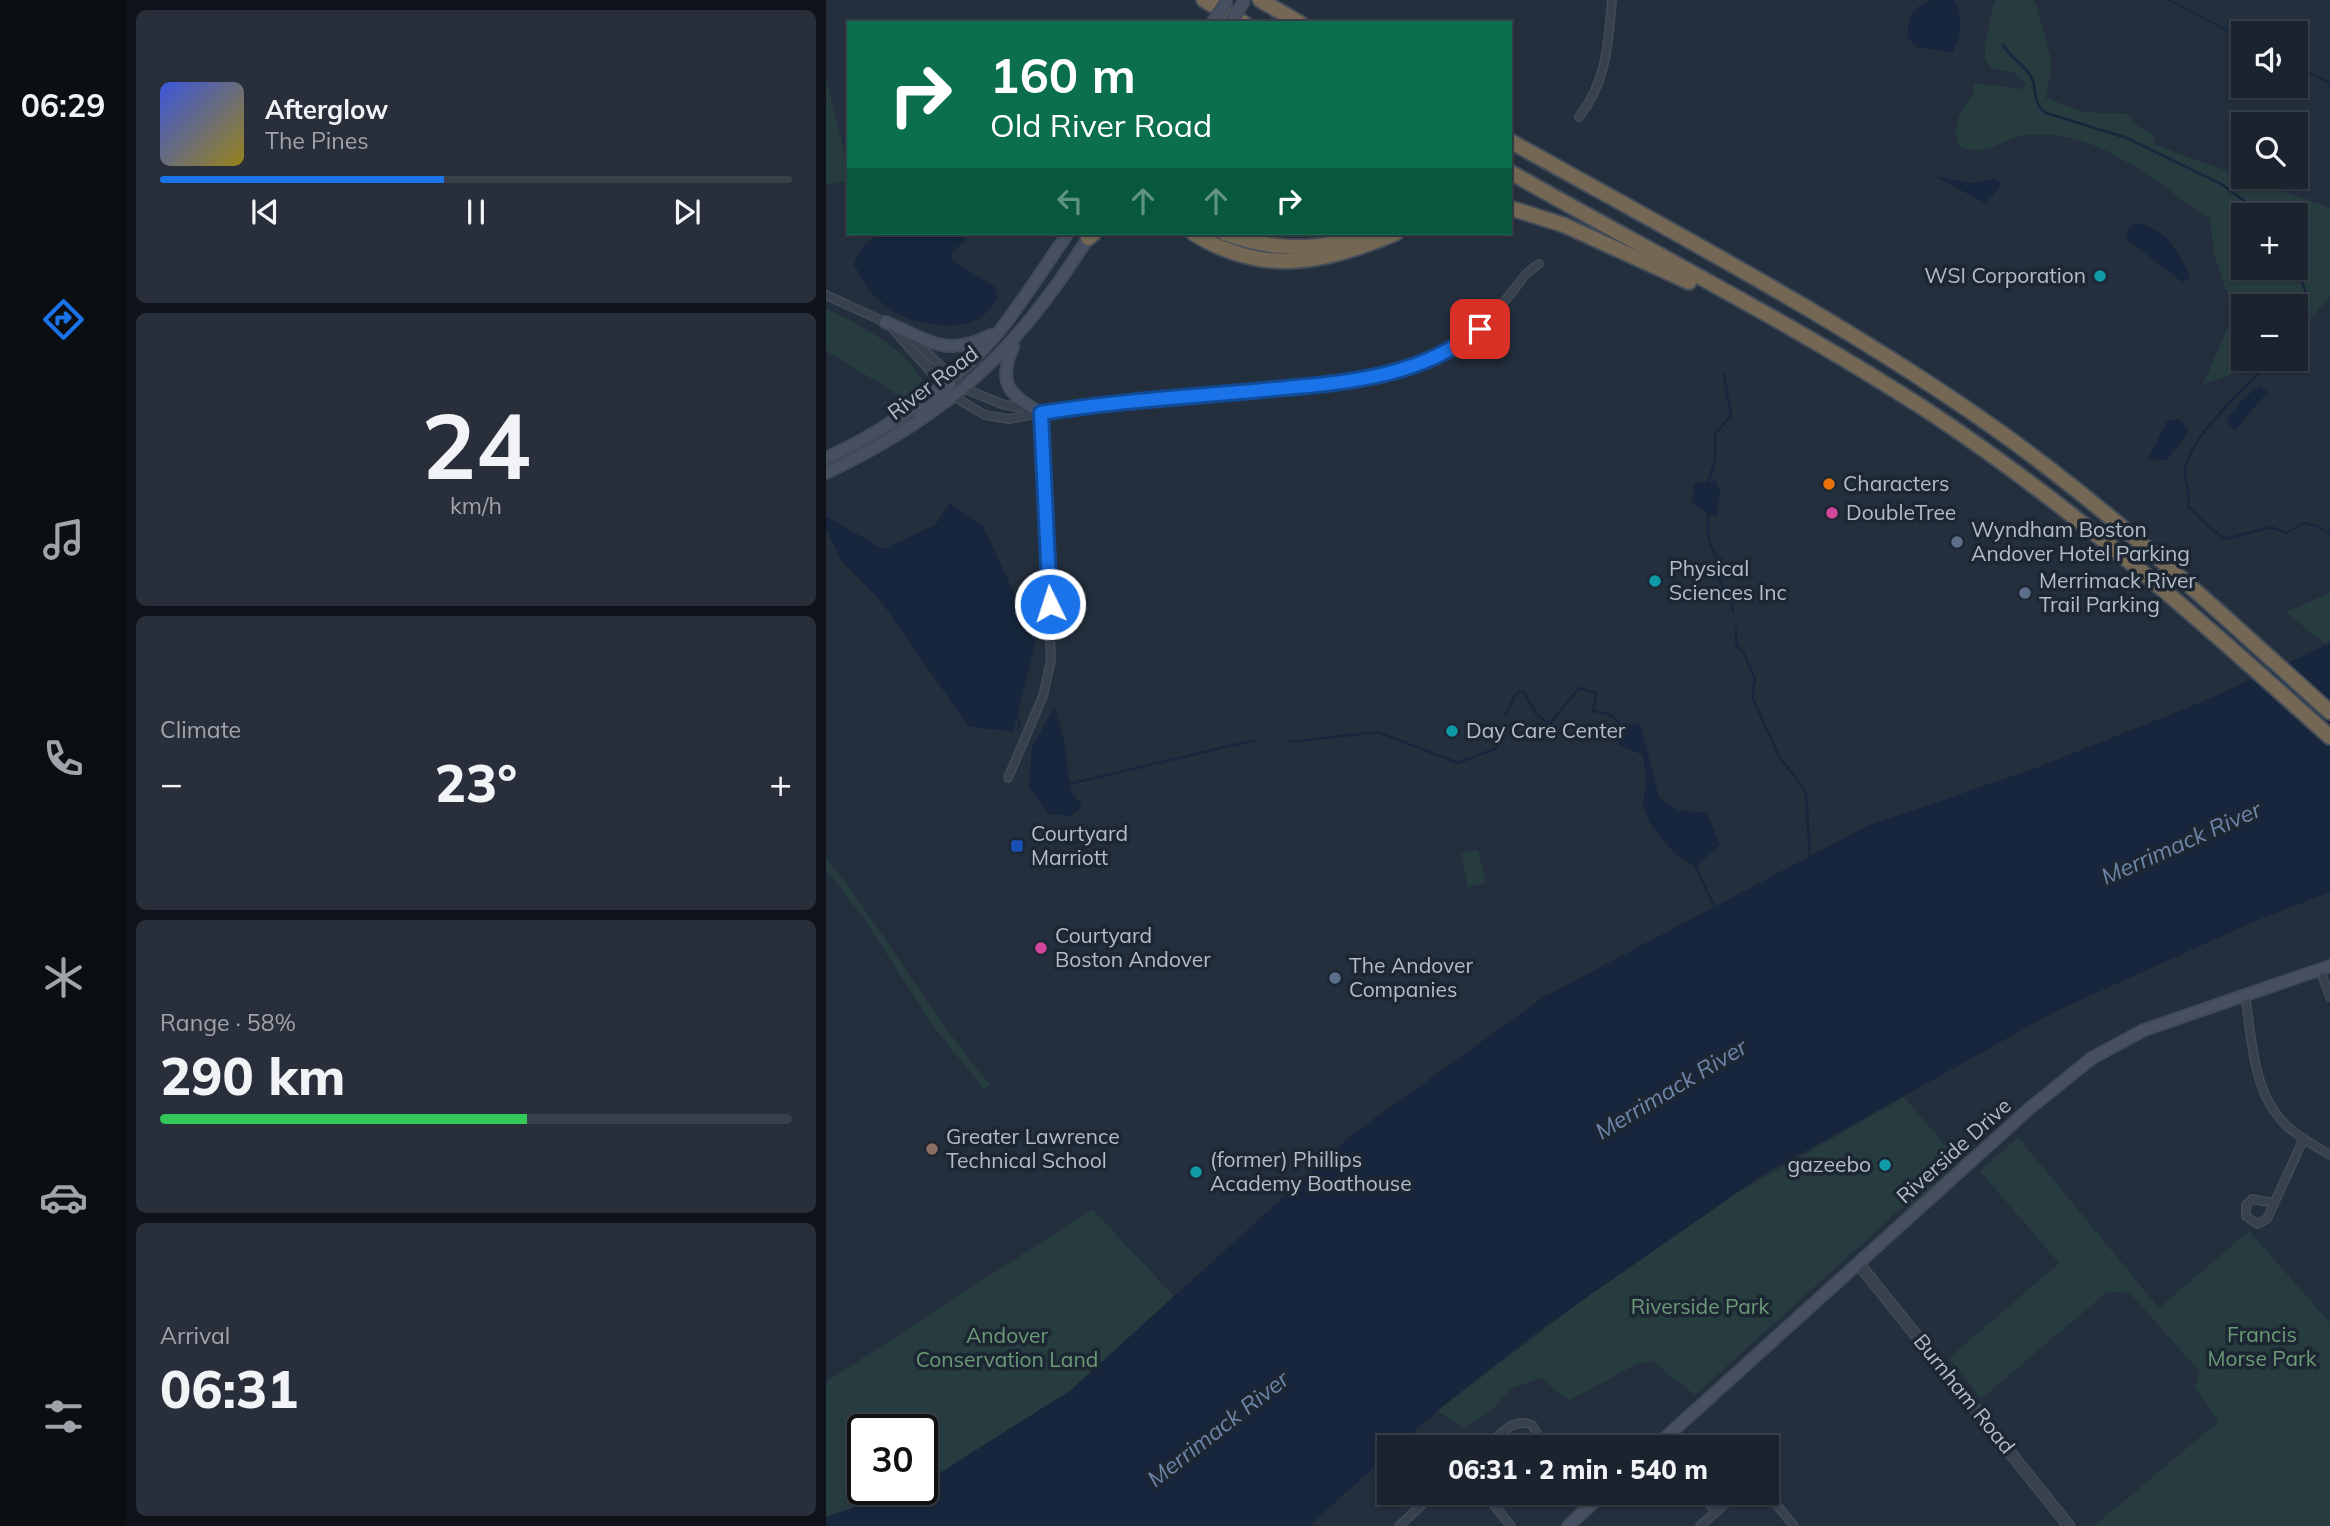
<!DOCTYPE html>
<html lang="en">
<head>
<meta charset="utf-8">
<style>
	body { margin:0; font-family:Mulish,sans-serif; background:#282f3a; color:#f1f3f6; height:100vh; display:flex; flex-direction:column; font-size:26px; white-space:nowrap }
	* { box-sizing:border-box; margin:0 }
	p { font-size:23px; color:#a0a4aa }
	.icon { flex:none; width:38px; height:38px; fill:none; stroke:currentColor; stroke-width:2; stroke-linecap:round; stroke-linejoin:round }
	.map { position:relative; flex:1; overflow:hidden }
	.drawer { display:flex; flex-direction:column; gap:10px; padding:10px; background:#0f1319; width:700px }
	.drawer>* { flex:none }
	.hud { position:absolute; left:21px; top:21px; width:665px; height:214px; border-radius:0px; box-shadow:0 2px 5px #0004,0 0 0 2px #39404a; background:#0b6e4f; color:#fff; overflow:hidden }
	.buttons { position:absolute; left:1405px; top:21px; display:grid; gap:14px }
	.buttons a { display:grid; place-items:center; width:77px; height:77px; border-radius:0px; background:#1b232e; box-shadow:0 2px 5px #0004,0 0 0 2px #39404a; font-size:35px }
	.speed { position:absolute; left:21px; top:1414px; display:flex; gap:14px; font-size:35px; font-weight:700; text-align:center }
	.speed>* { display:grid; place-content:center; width:91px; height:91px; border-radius:50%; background:#1b232e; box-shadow:0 2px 5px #0004,0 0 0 2px #39404a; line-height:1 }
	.speed .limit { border:4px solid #111; border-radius:10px; background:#fff; color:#111 }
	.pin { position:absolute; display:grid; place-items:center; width:60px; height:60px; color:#fff; margin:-30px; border-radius:14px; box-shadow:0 4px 10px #0006 }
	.me { position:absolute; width:77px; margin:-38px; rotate:356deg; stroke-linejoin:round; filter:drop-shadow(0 0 5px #0008) }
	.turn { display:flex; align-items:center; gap:24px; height:147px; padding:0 28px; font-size:32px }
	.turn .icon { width:91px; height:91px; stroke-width:2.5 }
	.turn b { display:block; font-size:49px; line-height:60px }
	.lanes { display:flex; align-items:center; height:66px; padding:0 28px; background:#0003; justify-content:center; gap:35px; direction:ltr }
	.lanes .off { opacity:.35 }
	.big { font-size:52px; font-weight:800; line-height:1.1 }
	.drawer .widget { flex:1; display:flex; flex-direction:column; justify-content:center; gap:10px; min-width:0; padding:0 24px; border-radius:10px; background:#282f3a }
	.drawer .dial { align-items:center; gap:0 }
	.dial b { font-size:91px; line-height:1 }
	.song { display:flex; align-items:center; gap:21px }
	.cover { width:84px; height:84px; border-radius:10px; background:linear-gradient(135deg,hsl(230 70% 55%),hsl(50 70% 35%)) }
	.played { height:7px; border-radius:4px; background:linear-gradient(90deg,#1a73e8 45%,#39404a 45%) }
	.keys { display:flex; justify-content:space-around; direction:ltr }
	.heat { display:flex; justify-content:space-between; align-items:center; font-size:38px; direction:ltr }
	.charge { height:10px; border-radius:5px; background:linear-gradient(90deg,#34c759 58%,#39404a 0) }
	.trip { position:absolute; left:551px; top:1435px; width:402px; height:70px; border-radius:0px; background:#1b232e; box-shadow:0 2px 5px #0004,0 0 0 2px #39404a; font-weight:800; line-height:70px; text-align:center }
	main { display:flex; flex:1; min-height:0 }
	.dock { display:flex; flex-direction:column; width:126px; justify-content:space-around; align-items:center; background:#0b0e12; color:#a0a4aa }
	.dock .icon { width:49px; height:49px }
	.dock .on { color:#1a73e8 }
	.dock b { font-size:32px; color:#f1f3f6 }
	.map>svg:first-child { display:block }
	.green { fill:#263c3f; fill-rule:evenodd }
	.water { fill:#17263c }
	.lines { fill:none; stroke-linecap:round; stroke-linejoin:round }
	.stream { stroke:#17263c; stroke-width:2.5 }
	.minor-casing { stroke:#414a57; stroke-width:10 }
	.tertiary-casing { stroke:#414a57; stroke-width:13 }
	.secondary-casing { stroke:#414a57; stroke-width:14 }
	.motorway-casing { stroke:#434c59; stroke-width:18 }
	.minor { stroke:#38414e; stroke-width:7 }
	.tertiary { stroke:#38414e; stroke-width:10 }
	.secondary { stroke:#465061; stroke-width:10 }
	.motorway { stroke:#746855; stroke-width:14 }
	.secondary-bridge-casing { stroke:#414a57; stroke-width:14; stroke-linecap:butt }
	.secondary-bridge { stroke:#465061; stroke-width:10 }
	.route-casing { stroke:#114b97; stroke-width:18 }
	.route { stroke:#1a73e8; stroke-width:12 }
	.culture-dot { fill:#0f9aa8; stroke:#1d2633; stroke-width:2.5 }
	.food-dot { fill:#e8710a; stroke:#1d2633; stroke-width:2.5 }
	.hotel-dot { fill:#d1479c; stroke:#1d2633; stroke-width:2.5 }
	.service-dot { fill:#5c6f8a; stroke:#1d2633; stroke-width:2.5 }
	.transit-dot { fill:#1a4fb4; stroke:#1d2633; stroke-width:2.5 }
	.education-dot { fill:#8d6e63; stroke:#1d2633; stroke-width:2.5 }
	.labels { text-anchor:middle; stroke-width:7; stroke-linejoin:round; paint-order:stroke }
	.poi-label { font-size:21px; fill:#b4bcc9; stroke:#1d2633; text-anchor:start }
	.street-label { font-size:21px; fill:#b4bcc9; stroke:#1d2633 }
	.park-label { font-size:21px; fill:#6b9a76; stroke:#1d2633 }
	.water-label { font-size:23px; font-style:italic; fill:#6d86a8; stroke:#1d2633 }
</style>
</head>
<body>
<main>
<nav class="dock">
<b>06:29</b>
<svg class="icon on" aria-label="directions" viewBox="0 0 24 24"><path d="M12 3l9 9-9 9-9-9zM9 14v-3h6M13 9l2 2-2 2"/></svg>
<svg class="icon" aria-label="music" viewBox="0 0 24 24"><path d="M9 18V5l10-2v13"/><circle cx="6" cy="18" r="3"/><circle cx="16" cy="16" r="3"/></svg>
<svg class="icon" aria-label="phone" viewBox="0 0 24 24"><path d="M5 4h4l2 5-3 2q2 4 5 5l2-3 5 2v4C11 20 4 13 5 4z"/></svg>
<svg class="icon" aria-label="climate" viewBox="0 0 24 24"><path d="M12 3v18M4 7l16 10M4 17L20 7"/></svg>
<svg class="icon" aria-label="car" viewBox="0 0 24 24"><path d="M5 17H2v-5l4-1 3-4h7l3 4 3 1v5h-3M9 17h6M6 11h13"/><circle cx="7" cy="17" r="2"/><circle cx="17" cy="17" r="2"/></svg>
<svg class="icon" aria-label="filters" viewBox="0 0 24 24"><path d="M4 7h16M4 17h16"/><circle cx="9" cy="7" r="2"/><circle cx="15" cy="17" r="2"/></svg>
</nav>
<section class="drawer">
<div class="widget">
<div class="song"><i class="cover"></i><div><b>Afterglow</b><p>The Pines</p></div></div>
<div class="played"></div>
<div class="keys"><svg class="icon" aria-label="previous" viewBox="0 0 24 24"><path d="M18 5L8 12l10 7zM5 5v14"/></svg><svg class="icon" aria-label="pause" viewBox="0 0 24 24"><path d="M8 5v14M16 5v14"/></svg><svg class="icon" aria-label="next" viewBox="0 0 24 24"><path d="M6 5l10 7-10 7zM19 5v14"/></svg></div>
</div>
<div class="widget dial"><b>24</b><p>km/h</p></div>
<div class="widget"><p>Climate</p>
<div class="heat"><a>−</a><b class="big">23°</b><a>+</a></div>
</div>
<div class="widget"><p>Range · 58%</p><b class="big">290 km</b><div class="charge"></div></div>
<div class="widget"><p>Arrival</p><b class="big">06:31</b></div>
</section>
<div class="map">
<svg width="1504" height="1526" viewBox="0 0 1504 1526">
	<rect width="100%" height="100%" fill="#242f3e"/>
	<g class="green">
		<path d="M1171 0H1207L1211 7 1226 63 1220 98 1257 112 1302 114 1313 127 1327 134 1329 145 1504 208V296L1470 337V306H1418V359H1442L1426 368 1377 384 1408 313 1388 254 1384 218C1329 183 1271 127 1201 135 1172 138 1165 158 1134 147 1124 125 1135 111 1148 93L1147 83 1197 89 1200 83 1189 73 1165 68 1159 58V46L1167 6ZM1418 215H1470V268H1418Z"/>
		<polygon points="0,79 23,170 23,181 0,185"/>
		<path d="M0 308C36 327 76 345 97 381L78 398 0 351Z"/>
		<polygon points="1504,593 1504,641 1498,643 1460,612"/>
		<polygon points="652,850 660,883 642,887 635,854"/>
		<path d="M0 858C59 931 103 1013 164 1085L158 1089 110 1030 37 917 0 870Z"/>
		<polygon points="1078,1097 1133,1161 1080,1211 1080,1204 869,1395 826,1361 809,1365 744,1400 714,1378 685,1389 666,1410 638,1428 611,1411 754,1302 911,1193"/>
		<polygon points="1192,1137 1333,1308 1423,1231 1504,1323 1504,1526 1268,1526 1392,1422 1369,1387 1374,1372 1304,1293 1281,1292 1155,1399 1123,1358 1233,1263 1154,1171"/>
		<polygon points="266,1209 348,1296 245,1390 100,1483 96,1484 96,1430 37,1430 37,1489 82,1489 0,1517 0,1382"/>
	</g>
	<g class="water">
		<path d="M1107 0H1128C1137 21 1137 34 1126 53L1091 47 1082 37C1081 15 1086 7 1107 0Z"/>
		<polygon points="1111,177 1147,183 1169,179 1176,183 1160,204"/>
		<path d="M1313 224C1338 227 1353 253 1364 275L1362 280 1356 282 1302 240 1300 232 1305 225Z"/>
		<path d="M54 233H136L140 240 127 252 125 259 170 288 171 299C165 307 158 318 148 321 121 331 76 323 56 303 50 297 42 290 38 283 33 276 34 271 27 265L37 247Z"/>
		<polygon points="1433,386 1442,392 1408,431 1400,419 1418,398"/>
		<polygon points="1353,419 1363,431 1341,460 1322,459 1341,421"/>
		<polygon points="890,481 894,491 891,516 883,515 866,502 868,483"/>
		<polygon points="124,503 157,526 210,641 187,732 142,726 54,600 15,560 0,529 0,516 57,549 109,525"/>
		<polygon points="1504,643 1504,892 1427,922 1228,1012 933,1177 714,1330 624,1400 571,1447 564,1447 563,1454 483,1526 0,1526 0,1517 82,1489 96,1489 96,1484 245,1390 527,1134 716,998 1041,826 1207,769 1376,702"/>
		<polygon points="229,707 238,741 245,791 256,806 245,816 222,814 203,787 206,746"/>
		<polygon points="810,723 815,727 833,797 852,810 881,813 894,845 870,867 848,853 824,824 817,805 820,780 817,755 792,745 798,726"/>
	</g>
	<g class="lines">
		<g class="stream">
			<polyline points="1343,0 1418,39"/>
			<path d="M1177 45C1184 58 1201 66 1206 79 1212 93 1206 103 1220 113L1301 138 1395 184 1438 215"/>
			<polyline points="1470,66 1504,83"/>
			<path d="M1470 267C1481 290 1487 308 1470 329"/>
			<path d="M1445 359C1421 388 1365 434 1359 469 1357 479 1365 492 1362 506L1386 530 1400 539 1445 527 1460 533 1478 523 1492 526 1504 534"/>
			<polyline points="882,482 889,462 889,434 905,416 898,375"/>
			<path d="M883 515C879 536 886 553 898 570L894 582 905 600 907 612"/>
			<polyline points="910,627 910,644 918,654 929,680 926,697 953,756 980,792 984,859"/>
			<polyline points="190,711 194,726"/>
			<polyline points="680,714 689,695 697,691 711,715 724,724 753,688 771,693 767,711 783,714 800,728"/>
			<polyline points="462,742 552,732 632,763 671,748 675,733"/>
			<polyline points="243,784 429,740"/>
			<polyline points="869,866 890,910"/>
		</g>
		<g class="minor-casing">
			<g id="minor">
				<path d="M753 117C781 81 782 44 786 0"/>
				<polyline points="0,295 61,323"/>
				<polyline points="65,327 117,386"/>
				<polyline points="83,336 139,389 176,404 207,411"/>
				<polyline points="125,395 159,415 183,419 269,404 507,383 577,371 635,345 666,317 701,273 713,264"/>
				<polyline points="182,778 217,696 225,660 215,413"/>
				<polyline points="1494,969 1504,997"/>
				<path d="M1419 995C1426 1037 1426 1092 1459 1124 1472 1137 1489 1146 1504 1155"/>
				<polyline points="1448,1203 1426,1199 1420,1205 1420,1216 1431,1224 1441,1219 1478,1138"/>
				<path d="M661 1447C673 1435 687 1417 706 1425L711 1434 710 1442 703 1447"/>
				<polyline points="658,1493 685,1526"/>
				<polyline points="869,1493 891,1511"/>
				<polyline points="878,1493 890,1511"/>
				<polyline points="941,1493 968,1526"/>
				<polyline points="573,1526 609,1493"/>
				<polyline points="874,1526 911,1493"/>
			</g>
		</g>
		<g class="tertiary-casing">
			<polyline id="tertiary" points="1032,1263 1243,1526"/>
		</g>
		<g class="secondary-casing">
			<g id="secondary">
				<path d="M59 322C102 339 119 359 165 335"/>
				<path d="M187 347C171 383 183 395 215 413"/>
				<polyline points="94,415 124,384"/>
				<path d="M0 458C57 433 136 378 175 329 199 298 220 265 242 233"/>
				<path d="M0 473C124 414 194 349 265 233"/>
				<polyline points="829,1447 1204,1108 1266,1058 1318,1030 1504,966"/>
				<polyline points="742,1526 778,1493"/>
			</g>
		</g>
		<g class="motorway-casing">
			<g id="motorway">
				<polyline points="378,0 418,23"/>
				<polyline points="434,0 474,23"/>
				<path d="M684 141C850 234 1019 322 1174 432 1292 516 1397 616 1504 712"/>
				<path d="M684 172C826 253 974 327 1111 417 1253 512 1378 623 1504 737"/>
				<polyline points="684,208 738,225 863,282"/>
				<path d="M367 233C437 277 499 263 570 233"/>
				<path d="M398 233C439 248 494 255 534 233"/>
				<polyline points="262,238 268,233"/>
			</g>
		</g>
		<use href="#minor" class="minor"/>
		<use href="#tertiary" class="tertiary"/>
		<use href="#secondary" class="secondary"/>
		<use href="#motorway" class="motorway"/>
		<g class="secondary-bridge-casing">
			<g id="secondary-bridge">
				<polyline points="386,23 402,0"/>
				<polyline points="404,23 419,0"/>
			</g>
		</g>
		<use href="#secondary-bridge" class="secondary-bridge"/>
	</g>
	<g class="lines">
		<g class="route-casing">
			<path id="route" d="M224 604 215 413C285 402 356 397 427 391 507 383 589 382 654 329"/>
		</g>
		<use href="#route" class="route"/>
	</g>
	<g class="culture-dot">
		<circle cx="1274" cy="276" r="7"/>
		<circle cx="829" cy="581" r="7"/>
		<circle cx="626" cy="731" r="7"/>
		<circle cx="1059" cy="1165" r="7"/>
		<circle cx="370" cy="1172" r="7"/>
	</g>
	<circle class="food-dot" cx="1003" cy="484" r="7"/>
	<g class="hotel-dot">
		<circle cx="1006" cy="513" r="7"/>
		<circle cx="215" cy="948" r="7"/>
	</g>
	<g class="service-dot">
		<circle cx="1131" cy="542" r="7"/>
		<circle cx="1199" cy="593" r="7"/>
		<circle cx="509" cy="978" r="7"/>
	</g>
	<rect class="transit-dot" x="184" y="839" width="14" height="14" rx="3.5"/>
	<circle class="education-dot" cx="106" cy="1149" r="7"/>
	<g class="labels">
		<g class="poi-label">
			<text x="1260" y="283" text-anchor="end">WSI Corporation</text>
			<text x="1017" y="491">Characters</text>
			<text x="1020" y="520">DoubleTree</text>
			<text x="1145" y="537">Wyndham Boston<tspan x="1145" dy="24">Andover Hotel Parking</tspan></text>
			<text x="843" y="576">Physical<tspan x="843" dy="24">Sciences Inc</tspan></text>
			<text x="1213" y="588">Merrimack River<tspan x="1213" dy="24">Trail Parking</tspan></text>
			<text x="640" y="738">Day Care Center</text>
			<text x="205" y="841">Courtyard<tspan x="205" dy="24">Marriott</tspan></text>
			<text x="229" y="943">Courtyard<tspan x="229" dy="24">Boston Andover</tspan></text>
			<text x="523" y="973">The Andover<tspan x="523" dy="24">Companies</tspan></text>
			<text x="120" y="1144">Greater Lawrence<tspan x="120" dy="24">Technical School</tspan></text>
			<text x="384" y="1167">(former) Phillips<tspan x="384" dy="24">Academy Boathouse</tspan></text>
			<text x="1045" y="1172" text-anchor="end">gazeebo</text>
		</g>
		<g class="street-label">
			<text transform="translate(107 383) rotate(-37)" y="7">River Road</text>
			<text transform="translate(1128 1151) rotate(-42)" y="7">Riverside Drive</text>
			<text transform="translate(1138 1394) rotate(51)" y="7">Burnham Road</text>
		</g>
		<g class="park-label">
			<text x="874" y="1314">Riverside Park</text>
			<text x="1436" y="1342">Francis<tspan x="1436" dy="24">Morse Park</tspan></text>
			<text x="181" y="1343">Andover<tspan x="181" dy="24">Conservation Land</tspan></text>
		</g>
		<g class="water-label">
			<text transform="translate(1355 843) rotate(-24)" y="8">Merrimack River</text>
			<text transform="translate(845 1089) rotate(-31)" y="8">Merrimack River</text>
			<text transform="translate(392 1429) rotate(-38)" y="8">Merrimack River</text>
		</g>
	</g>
</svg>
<div class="buttons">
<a><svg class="icon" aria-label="sound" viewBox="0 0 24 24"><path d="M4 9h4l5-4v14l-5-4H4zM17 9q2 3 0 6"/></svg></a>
<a><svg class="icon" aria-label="search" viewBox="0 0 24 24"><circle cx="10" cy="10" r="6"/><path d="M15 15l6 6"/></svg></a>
<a>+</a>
<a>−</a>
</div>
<div class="speed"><div class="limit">30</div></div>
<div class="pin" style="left:654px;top:329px;background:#d93025"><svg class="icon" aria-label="arrive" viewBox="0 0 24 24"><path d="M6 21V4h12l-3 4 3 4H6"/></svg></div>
<svg class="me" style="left:224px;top:604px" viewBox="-20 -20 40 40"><circle r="17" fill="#1a73e8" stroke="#fff" stroke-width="3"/><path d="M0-11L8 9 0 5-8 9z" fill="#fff"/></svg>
<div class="trip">06:31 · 2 min · 540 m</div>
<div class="hud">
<div class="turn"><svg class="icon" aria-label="right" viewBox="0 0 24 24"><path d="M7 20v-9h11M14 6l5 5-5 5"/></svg><div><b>160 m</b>Old River Road</div></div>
<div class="lanes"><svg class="icon off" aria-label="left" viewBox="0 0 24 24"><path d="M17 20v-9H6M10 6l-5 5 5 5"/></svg><svg class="icon off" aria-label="ahead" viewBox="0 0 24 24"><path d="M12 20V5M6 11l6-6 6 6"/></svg><svg class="icon off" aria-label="ahead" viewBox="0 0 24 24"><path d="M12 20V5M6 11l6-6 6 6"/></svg><svg class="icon" aria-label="right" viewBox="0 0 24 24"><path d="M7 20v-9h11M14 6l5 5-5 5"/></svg></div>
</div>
</div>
</main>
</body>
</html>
